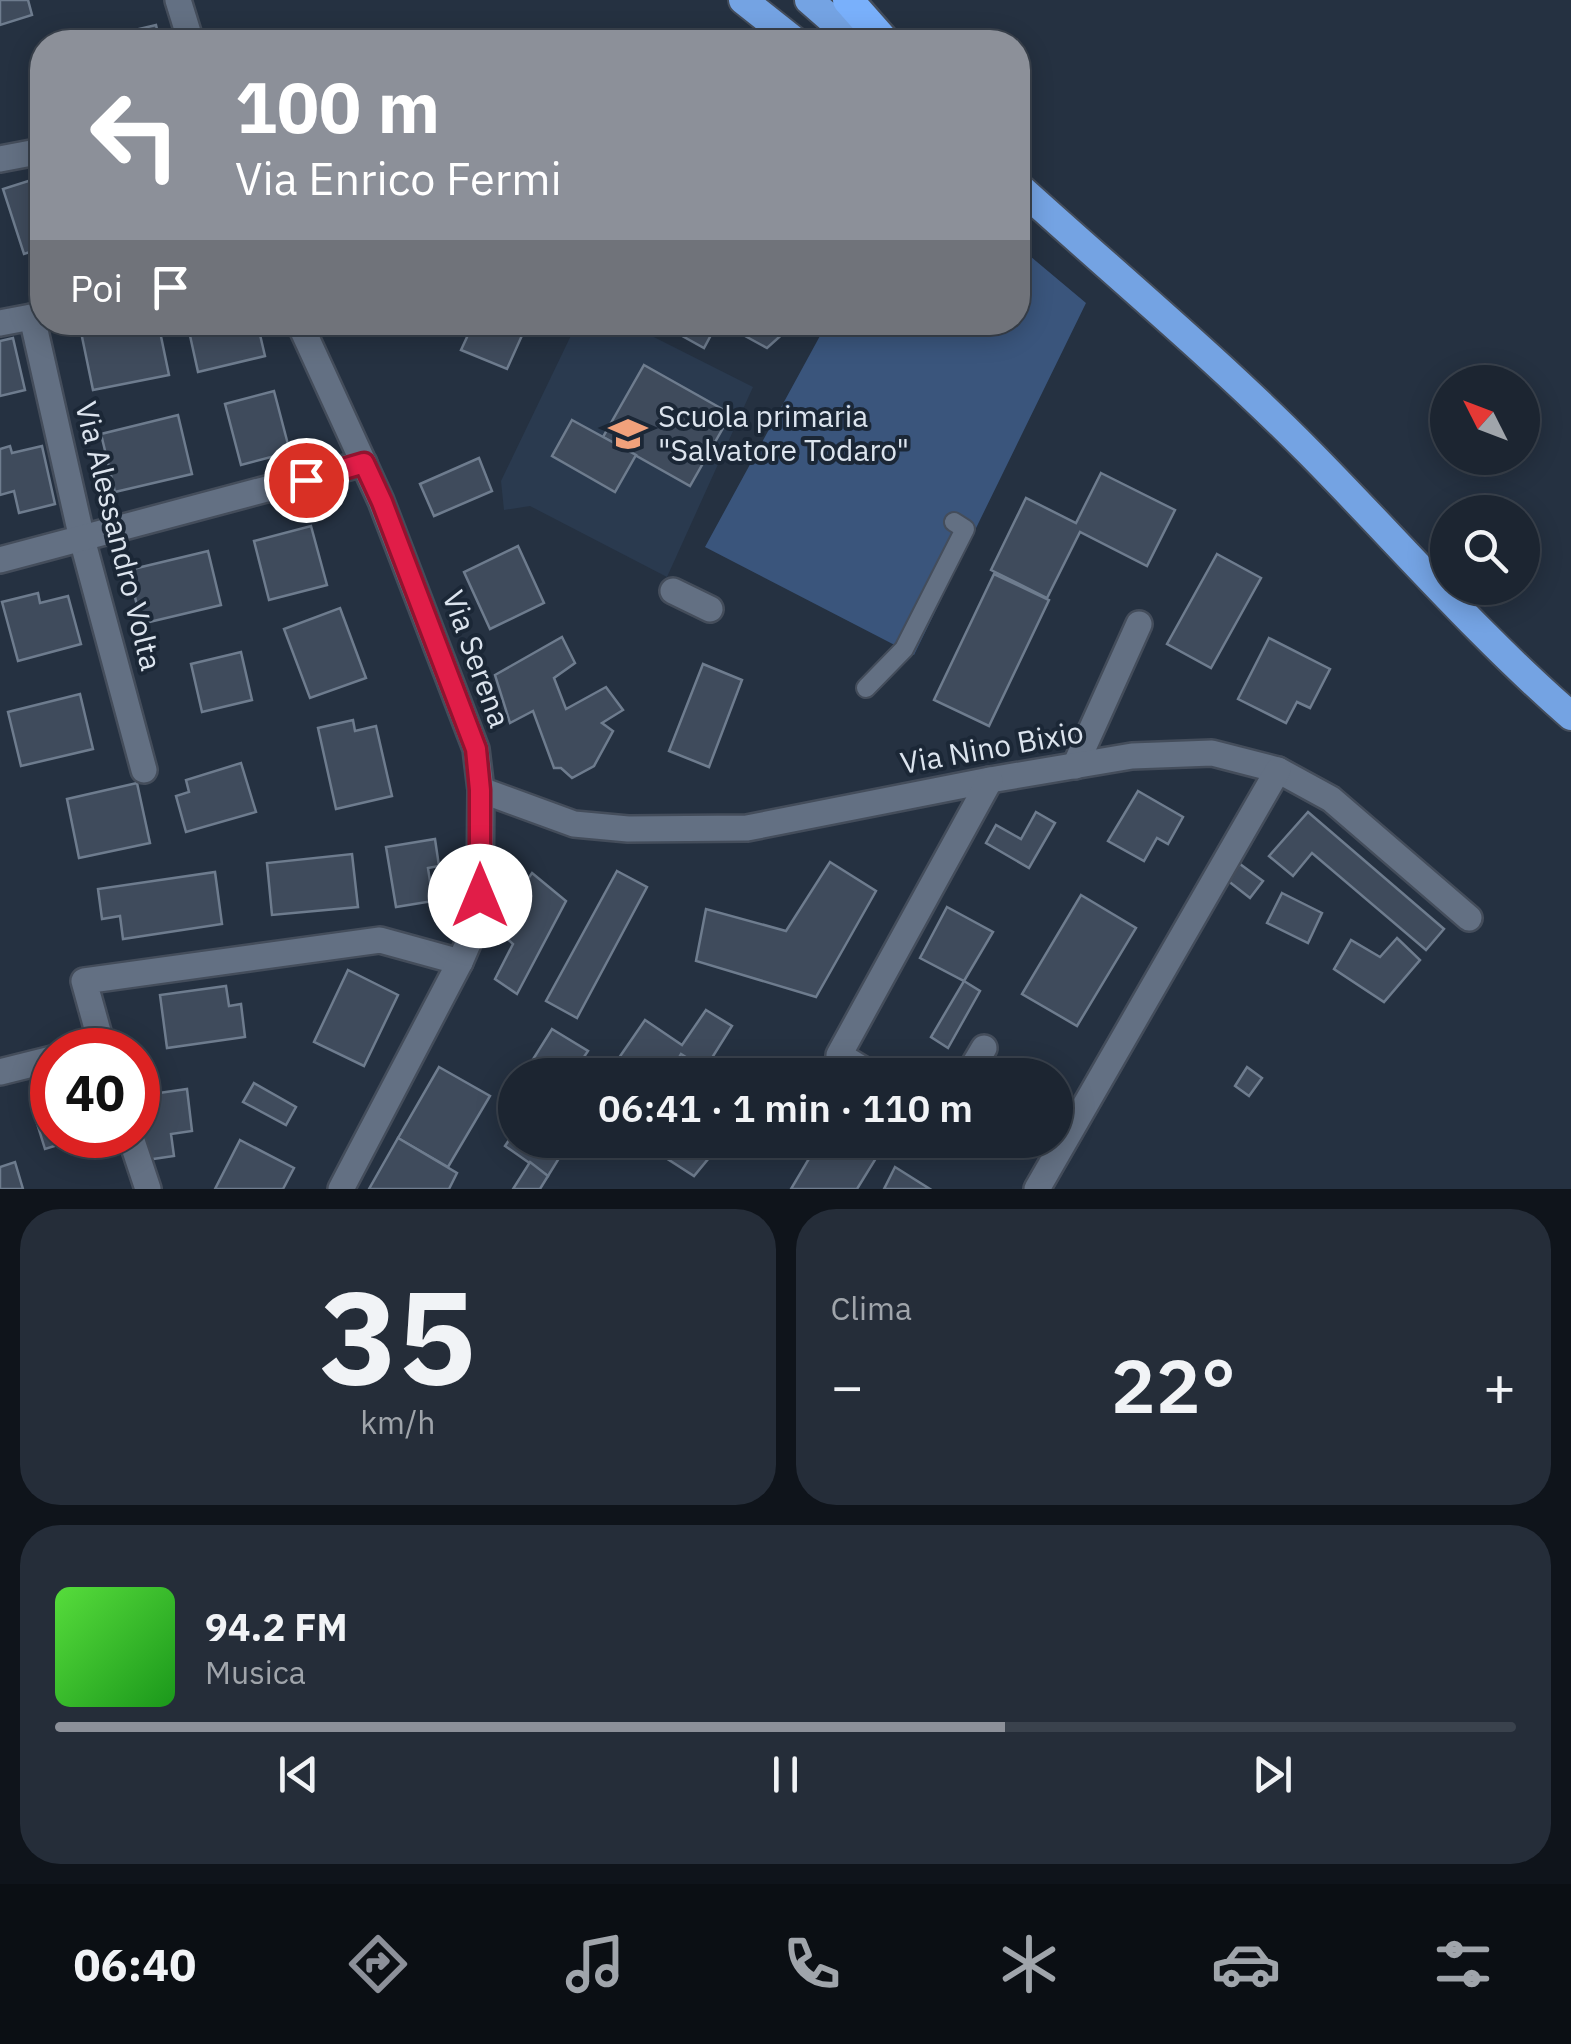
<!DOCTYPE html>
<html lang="it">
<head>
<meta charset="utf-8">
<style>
	body { margin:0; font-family:"IBM Plex Sans",sans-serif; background:#252d39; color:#f1f3f6; height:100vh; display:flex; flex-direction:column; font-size:38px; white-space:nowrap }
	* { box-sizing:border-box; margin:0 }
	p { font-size:32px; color:#a0a5ab }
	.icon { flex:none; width:55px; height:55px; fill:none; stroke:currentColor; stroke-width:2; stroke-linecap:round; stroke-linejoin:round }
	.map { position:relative; height:1189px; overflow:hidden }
	.sheet { display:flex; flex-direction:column; gap:20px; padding:20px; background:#0f141b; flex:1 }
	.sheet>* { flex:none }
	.banner { position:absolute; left:30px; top:30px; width:1000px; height:305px; border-radius:40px; box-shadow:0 5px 25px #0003,0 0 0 2px #3a424d; background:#8c9099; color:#fff; overflow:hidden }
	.needle { width:65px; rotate:312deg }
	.fabs { position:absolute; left:1430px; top:365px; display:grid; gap:20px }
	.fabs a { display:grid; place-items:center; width:110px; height:110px; border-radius:50%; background:#1c2531; box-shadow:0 5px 25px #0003,0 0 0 2px #3a424d; font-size:50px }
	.speed { position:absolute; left:30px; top:1028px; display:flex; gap:20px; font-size:50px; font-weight:700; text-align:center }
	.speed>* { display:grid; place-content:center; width:130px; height:130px; border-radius:50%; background:#1c2531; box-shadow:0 5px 25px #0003,0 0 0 2px #3a424d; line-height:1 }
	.speed .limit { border:15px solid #d22; background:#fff; color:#111 }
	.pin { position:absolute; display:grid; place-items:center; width:85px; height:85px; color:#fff; margin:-42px; border:5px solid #fff; border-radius:50%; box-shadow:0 2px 10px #0007 }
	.me { position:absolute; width:110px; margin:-55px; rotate:0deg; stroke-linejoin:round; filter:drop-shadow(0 0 8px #0008) }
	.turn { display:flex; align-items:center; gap:35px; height:210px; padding:0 40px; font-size:45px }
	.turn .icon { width:130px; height:130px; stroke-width:2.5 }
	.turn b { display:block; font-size:70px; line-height:85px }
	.then { display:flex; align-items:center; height:95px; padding:0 40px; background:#0003; gap:20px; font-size:38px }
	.big { font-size:75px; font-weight:600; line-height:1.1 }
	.sheet .widget { flex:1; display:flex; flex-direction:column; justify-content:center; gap:15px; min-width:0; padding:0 35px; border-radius:40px; background:#252d39 }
	.sheet .dial { align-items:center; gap:0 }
	.dial b { font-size:130px; line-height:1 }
	.song { display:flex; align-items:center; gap:30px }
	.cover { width:120px; height:120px; border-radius:15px; background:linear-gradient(135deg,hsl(110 70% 55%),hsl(120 70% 35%)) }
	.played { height:10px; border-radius:5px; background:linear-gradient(90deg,#8c9099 65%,#3a424d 65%) }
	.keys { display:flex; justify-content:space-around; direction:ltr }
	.heat { display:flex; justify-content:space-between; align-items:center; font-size:55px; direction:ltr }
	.sheet .tiles { flex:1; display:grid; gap:20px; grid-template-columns:1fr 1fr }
	.widget:last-child { grid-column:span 2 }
	.trip { position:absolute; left:498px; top:1058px; width:575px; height:100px; border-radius:50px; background:#1c2531; box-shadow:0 5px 25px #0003,0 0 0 2px #3a424d; font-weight:600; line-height:100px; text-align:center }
	.tabs { display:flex; height:160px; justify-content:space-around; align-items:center; background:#0b0f14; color:#a0a5ab }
	.tabs .icon { width:70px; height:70px }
	.tabs .on { color:#8c9099 }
	.tabs b { font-size:45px; color:#f1f3f6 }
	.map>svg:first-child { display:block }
	.built { fill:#2a3a4f }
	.green { fill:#3a557c }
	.building { fill:#3f4b5c; stroke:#6e7c8e; stroke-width:2.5 }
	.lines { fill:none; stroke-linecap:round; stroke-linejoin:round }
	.service-casing { stroke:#444d5b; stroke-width:22 }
	.pedestrian-casing { stroke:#444d5b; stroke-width:30 }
	.minor-casing { stroke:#444d5b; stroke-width:30 }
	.tertiary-casing { stroke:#444d5b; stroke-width:30 }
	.trunk-casing { stroke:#444d5b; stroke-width:32 }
	.motorway-casing { stroke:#444d5b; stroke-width:35 }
	.service { stroke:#637083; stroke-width:18 }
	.pedestrian { stroke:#637083; stroke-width:25 }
	.minor { stroke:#637083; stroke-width:25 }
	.tertiary { stroke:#637083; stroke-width:25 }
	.trunk { stroke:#74a3e3; stroke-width:28 }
	.motorway { stroke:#79b0fb; stroke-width:30 }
	.route-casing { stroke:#92132f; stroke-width:25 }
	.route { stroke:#e11d48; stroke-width:18 }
	.labels { text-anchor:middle; stroke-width:8; stroke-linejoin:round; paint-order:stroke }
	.poi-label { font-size:30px; fill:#dce4ee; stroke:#1b2736; text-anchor:start }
	.street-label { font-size:30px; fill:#dce4ee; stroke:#1b2736 }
</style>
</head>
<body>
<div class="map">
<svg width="1571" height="1189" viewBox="0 0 1571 1189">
	<rect width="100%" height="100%" fill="#253141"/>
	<polygon class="built" points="577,323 626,323 753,387 667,577 530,506 504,510 501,481"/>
	<polygon class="green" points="1018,246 1086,303 914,655 705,547 827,323 1018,322"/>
	<g class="building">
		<polygon points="0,0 28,0 32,15 0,25"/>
		<polygon points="156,25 160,42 89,42 88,41"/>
		<polygon points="41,177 42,248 24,254 3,189"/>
		<polygon points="131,322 158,322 169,375 93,390 81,332"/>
		<polygon points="187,322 257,322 265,356 198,372"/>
		<polygon points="474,322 528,322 507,369 461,350"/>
		<polygon points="657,322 718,322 704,348"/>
		<polygon points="726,322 796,322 767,348 736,331"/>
		<polygon points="13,338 25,390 0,396 0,341"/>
		<polygon points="644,365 731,414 690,486 603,437"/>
		<polygon points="274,391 290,452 241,465 225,404"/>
		<polygon points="178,415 192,474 115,492 101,434"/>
		<polygon points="572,420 636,455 615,492 552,456"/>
		<polygon points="10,446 12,453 42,446 55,504 19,513 14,491 0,495 0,449"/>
		<polygon points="479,458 492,491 434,516 420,484"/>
		<polygon points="1101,473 1175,510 1147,566 1080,532 1047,598 991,570 1026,498 1076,523"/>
		<polygon points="311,526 327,585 269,600 254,541"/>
		<polygon points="518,546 544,603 490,629 464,572"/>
		<polygon points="208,551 221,605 141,624 129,570"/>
		<polygon points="1217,554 1261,578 1211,668 1167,644"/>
		<polygon points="994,574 1049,600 989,726 934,700"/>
		<polygon points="38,593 40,603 68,596 81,644 18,661 2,602"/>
		<polygon points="340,608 366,678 310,698 284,629"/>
		<polygon points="562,637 575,663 554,678 566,709 606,687 623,710 602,723 613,731 594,766 572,778 561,768 554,768 533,711 510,723 495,675"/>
		<polygon points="1269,638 1330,669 1310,708 1297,702 1286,723 1238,699"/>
		<polygon points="241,652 252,700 202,712 191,664"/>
		<polygon points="703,664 742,680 709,767 669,751"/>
		<polygon points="80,694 93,749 21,766 8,712"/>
		<polygon points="353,720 355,731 376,726 392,796 336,809 318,728"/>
		<polygon points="241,763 256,812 186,832 176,796 189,792 186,780"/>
		<polygon points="137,783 150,843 79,858 67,799"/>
		<polygon points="1138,791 1183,817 1168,844 1157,838 1144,861 1108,841"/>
		<polygon points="1036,812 1055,823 1029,868 986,843 996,825 1021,839"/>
		<polygon points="1308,812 1444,929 1426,950 1312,853 1293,876 1269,856"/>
		<polygon points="435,839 439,866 428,868 433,901 396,907 386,847"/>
		<polygon points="352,854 358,907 272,915 267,863"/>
		<polygon points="830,862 876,891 816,997 696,961 706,909 786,931"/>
		<polygon points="1240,864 1263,881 1250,898 1227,880"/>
		<polygon points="617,871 647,887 577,1018 546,1001"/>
		<polygon points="215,872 222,924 123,939 120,916 102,919 98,889"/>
		<polygon points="532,873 566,901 517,994 495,979 513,944 500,932 523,897 518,893"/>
		<polygon points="1282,893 1322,913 1308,943 1267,923"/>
		<polygon points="1081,895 1136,928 1077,1026 1022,994"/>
		<polygon points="947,907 993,932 964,981 920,958"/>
		<polygon points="1397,938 1420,960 1384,1002 1334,969 1351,940 1380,957"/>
		<polygon points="348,970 398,995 364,1066 314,1042"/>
		<polygon points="964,981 980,991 948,1048 931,1037"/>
		<polygon points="226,986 229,1006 241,1004 245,1037 167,1048 160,995"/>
		<polygon points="706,1010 732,1026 705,1069 681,1054 669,1075 622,1075 612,1068 645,1020 682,1045"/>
		<polygon points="552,1029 588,1051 572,1075 530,1075 525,1072"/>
		<polygon points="439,1067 490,1096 448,1167 398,1138"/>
		<polygon points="1247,1067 1262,1078 1249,1096 1235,1086"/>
		<polygon points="254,1083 296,1107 286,1125 243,1102"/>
		<polygon points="187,1089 192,1131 171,1134 174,1156 146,1160 138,1096"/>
		<polygon points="52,1097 52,1135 90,1135 45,1149 31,1104"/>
		<polygon points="515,1131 515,1140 554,1140 566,1147 548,1176 505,1146"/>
		<polygon points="398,1138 457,1173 449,1189 369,1189"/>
		<polygon points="240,1140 294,1168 283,1189 215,1189"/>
		<polygon points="638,1140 722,1140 723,1141 694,1176"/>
		<polygon points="820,1140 853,1140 878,1155 857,1189 791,1189"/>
		<polygon points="15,1162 23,1189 0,1189 0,1167"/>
		<polygon points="530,1162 548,1176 540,1189 513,1189"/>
		<polygon points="895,1167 930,1189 884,1189"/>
	</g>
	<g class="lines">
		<g class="service-casing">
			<polyline id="service" points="866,688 904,649 965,529 954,522"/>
		</g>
		<g class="pedestrian-casing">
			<polyline id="pedestrian" points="673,591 710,609"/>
		</g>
		<g class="minor-casing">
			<g id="minor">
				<polyline points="0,159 42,151"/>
				<polyline points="32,317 82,539 144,770"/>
				<polyline points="0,323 42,315"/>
				<polyline points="0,560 364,463"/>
				<polyline points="1075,766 1139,624"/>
				<polyline points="481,790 574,824 628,829 747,828 990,780 1132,756 1212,753 1278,770 1331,799 1469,918"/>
				<polyline points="102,1046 84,981 380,940 460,962"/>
				<polyline points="0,1072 52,1059"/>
				<polyline points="872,1075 839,1055 990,780"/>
				<polyline points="968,1075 984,1048"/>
				<polyline points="130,1135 148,1189"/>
				<polyline points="1037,1189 1278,770"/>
			</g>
		</g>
		<g class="tertiary-casing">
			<g id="tertiary">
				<polyline points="178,0 191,42"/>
				<polyline points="299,322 381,501 476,749 481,790 480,897 476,925 460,962 341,1189"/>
			</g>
		</g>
		<g class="trunk-casing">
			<g id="trunk">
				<polyline points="743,0 796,42"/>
				<polyline points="809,0 857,42"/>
				<path d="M1018 186C1115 274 1217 359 1309 452 1396 540 1477 634 1571 716"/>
			</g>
		</g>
		<g class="motorway-casing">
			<polyline id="motorway" points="848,0 885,42"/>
		</g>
		<use href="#service" class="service"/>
		<use href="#pedestrian" class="pedestrian"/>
		<use href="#minor" class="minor"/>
		<use href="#tertiary" class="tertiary"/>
		<use href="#trunk" class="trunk"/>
		<use href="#motorway" class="motorway"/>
	</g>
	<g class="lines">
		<g class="route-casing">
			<polyline id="route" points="306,480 364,463 382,502 476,749 480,790 480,896"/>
		</g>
		<use href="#route" class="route"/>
	</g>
	<defs>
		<g id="school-bare" transform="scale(3)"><path d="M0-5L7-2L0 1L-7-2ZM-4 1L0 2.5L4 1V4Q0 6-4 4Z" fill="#f1a17b" stroke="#1b2736" stroke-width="2.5" paint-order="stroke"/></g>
	</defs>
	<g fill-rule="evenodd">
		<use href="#school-bare" x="628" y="434"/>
	</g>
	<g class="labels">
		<g class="poi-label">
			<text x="658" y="427">Scuola primaria<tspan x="658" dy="34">"Salvatore Todaro"</tspan></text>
		</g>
		<g class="street-label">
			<text transform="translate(118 536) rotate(76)" y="10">Via Alessandro Volta</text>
			<text transform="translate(476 659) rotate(70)" y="10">Via Serena</text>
			<text transform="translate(992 748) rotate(-10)" y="10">Via Nino Bixio</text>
		</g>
	</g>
</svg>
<div class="fabs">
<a><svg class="needle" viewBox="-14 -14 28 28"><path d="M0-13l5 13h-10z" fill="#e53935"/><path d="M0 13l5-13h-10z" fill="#a0a5ab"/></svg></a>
<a><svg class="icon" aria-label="search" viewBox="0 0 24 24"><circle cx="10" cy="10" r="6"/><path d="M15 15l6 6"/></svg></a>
</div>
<div class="speed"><div class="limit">40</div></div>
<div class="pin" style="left:306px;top:480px;background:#d93025"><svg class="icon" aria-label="arrive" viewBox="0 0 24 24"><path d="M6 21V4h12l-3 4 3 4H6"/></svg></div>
<svg class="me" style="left:480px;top:896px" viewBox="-20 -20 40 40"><circle r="19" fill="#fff"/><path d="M0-13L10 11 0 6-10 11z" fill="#e11d48"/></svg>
<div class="trip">06:41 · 1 min · 110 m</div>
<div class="banner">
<div class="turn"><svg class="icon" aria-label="left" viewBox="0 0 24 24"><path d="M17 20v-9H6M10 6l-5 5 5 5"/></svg><div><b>100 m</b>Via Enrico Fermi</div></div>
<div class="then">Poi<svg class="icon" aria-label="arrive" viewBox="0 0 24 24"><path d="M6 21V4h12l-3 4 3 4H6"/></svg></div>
</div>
</div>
<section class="sheet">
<div class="tiles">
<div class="widget dial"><b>35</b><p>km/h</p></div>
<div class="widget"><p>Clima</p>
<div class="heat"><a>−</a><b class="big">22°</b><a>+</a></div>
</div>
<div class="widget">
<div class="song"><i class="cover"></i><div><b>94.2 FM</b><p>Musica</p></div></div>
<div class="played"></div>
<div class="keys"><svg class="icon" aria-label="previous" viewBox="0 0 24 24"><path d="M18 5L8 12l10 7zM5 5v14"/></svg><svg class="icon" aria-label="pause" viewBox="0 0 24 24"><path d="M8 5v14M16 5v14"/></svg><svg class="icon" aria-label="next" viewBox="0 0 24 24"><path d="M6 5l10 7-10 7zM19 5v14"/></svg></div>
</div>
</div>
</section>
<nav class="tabs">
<b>06:40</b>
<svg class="icon on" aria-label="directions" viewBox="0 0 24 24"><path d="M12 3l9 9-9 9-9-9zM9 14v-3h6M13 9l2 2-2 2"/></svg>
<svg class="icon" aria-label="music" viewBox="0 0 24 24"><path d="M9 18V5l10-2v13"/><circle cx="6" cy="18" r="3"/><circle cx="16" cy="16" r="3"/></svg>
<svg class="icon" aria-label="phone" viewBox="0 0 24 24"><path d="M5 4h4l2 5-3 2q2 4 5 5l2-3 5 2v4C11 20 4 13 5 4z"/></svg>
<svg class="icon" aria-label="climate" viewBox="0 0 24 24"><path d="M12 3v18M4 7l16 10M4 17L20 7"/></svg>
<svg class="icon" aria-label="car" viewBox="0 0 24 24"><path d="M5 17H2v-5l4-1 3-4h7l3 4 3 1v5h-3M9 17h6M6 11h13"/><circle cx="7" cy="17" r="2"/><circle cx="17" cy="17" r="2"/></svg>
<svg class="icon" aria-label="filters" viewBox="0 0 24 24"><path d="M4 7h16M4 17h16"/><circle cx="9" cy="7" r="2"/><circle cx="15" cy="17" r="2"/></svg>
</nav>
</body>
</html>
